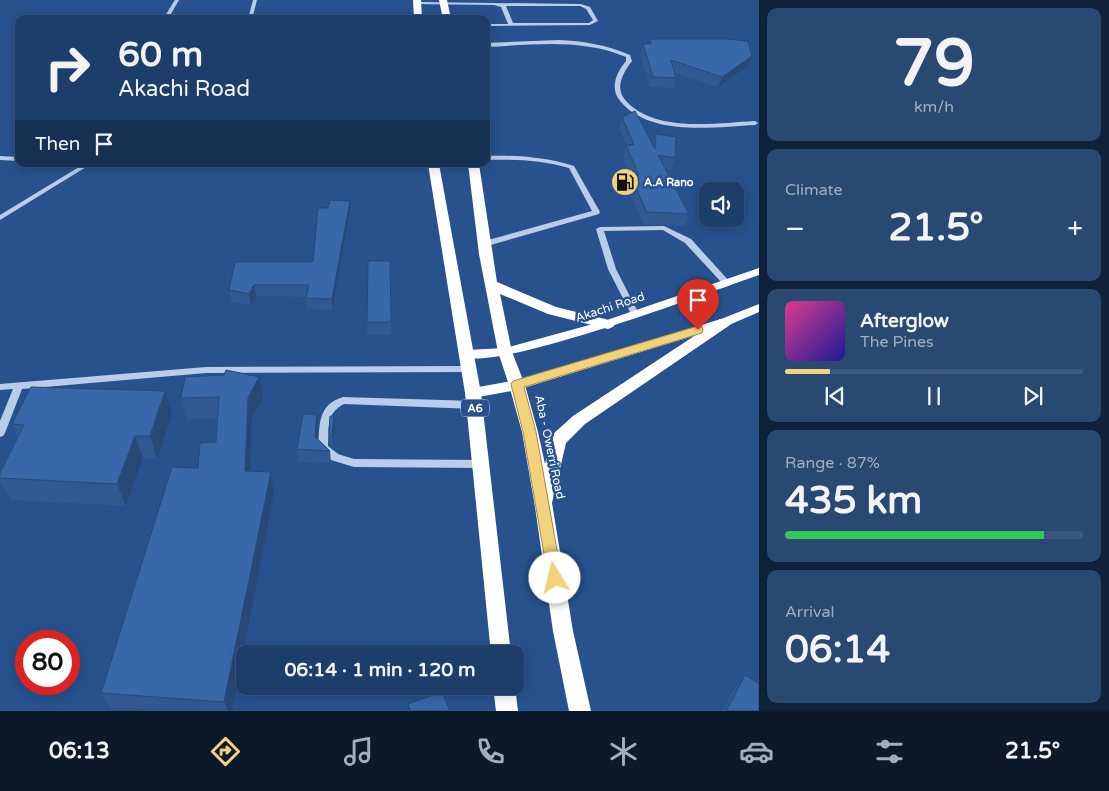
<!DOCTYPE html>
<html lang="en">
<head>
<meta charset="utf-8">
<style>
	body { margin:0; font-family:"Varela Round",sans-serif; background:#2a4972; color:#f1f3f6; height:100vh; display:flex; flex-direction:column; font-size:19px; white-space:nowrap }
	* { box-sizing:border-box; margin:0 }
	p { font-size:16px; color:#a0aec1 }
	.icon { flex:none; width:28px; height:28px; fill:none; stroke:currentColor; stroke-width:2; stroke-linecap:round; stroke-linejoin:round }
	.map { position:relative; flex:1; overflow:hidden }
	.panel { display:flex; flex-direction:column; gap:8px; padding:8px; background:#10223a; width:350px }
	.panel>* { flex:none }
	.hud { position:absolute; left:15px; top:15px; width:475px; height:152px; border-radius:10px; box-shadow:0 2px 12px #0003,0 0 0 1px #3b577e; background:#1d3e6a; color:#f1f3f6; overflow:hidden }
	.tools { position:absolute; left:699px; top:182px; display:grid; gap:10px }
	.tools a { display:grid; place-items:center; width:45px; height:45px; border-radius:10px; background:#1d3e6a; box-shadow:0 2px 12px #0003,0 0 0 1px #3b577e; font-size:25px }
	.speed { position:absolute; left:15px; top:630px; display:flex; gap:10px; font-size:25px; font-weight:700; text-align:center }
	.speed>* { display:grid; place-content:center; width:65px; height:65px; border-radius:50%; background:#1d3e6a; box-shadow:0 2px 12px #0003,0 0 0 1px #3b577e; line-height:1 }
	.speed .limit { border:8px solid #d22; background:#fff; color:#111 }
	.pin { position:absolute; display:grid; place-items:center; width:42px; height:42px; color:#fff; margin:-51px -21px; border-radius:50% 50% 50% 0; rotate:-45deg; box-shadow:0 0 5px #0007 }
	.pin .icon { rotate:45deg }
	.me { position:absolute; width:55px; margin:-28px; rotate:351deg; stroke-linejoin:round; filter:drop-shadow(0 0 4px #0008) }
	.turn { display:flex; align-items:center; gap:18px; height:105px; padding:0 20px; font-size:22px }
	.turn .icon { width:65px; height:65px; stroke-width:2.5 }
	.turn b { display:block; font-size:35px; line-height:42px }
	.then { display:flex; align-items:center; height:48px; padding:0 20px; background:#0003; gap:10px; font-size:19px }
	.big { font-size:38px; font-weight:700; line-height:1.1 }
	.panel .widget { flex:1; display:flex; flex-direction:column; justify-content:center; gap:8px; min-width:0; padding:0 18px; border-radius:10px; background:#2a4972 }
	.panel .dial { align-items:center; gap:0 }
	.dial b { font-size:65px; line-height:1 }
	.song { display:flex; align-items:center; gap:15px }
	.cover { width:60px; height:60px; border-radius:8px; background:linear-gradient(135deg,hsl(330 70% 55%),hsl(240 70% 35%)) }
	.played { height:5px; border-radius:2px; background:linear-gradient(90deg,#f3d27c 15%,#3b577e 15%) }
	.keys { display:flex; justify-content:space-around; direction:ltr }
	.heat { display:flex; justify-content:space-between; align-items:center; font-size:28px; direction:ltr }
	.charge { height:8px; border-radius:4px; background:linear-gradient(90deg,#34c759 87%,#3b577e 0) }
	.trip { position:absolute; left:236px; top:645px; width:288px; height:50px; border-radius:10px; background:#1d3e6a; box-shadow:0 2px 12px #0003,0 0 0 1px #3b577e; font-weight:700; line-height:50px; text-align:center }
	.menu { display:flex; height:80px; justify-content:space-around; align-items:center; background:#0c192a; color:#a0aec1 }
	.menu .icon { width:35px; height:35px }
	.menu .active { color:#f3d27c }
	.menu b { font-size:22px; color:#f1f3f6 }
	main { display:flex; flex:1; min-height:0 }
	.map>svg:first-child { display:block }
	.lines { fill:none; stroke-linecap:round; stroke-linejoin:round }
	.minor { fill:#b7cdea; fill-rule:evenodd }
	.major { fill:#fafcff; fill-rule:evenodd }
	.highway { fill:#fff; fill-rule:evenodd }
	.wall { fill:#305991 }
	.shaded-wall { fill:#274976 }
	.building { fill:#3868a9; stroke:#274976 }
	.route { fill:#f3d27c; stroke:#9e8851 }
	.labels { text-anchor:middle; stroke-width:5; stroke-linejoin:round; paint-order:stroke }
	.far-poi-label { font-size:11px; font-weight:bold; fill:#fff; stroke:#27528d; text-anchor:start }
	.shield { fill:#27528d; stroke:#becbdd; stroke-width:1 }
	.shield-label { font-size:11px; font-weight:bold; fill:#fff }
	.street-label { font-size:12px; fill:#fff; stroke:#27528d }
</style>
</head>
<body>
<main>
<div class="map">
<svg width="759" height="711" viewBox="0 0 759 711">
	<rect width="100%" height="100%" fill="#27528d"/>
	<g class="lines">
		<g class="minor">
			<polygon points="175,0 179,0 168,19 163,19"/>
			<polygon points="253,0 257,0 252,19 248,19"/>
			<path d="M417 2 581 4 590 7 598 21 590 25 486 26V24H508L501 7 494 5 415 4V2ZM506 6H580L586 9 593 20 589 23H513Z"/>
			<path d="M558 40C584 41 606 45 630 55L632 61C622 74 614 89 627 102 657 133 717 123 755 121L758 123 755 125C715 127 651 137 621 102 609 89 616 73 626 61V57C580 38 534 45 486 47V43Z"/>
			<polygon points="0,156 19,157 19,161 0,160"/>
			<path d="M486 156C517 155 545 157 574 166L600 212 599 214 487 246H481V242L592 211 569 168C542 160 515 159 486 160Z"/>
			<polygon points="84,164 91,164 0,220 0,215"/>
			<polygon points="664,226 691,239 730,282 729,284 723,284 685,243 663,230 604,231 616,269 639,314 635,317 632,316 608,269 596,229 600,227"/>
			<polygon points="469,366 473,369 469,372 206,373 22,389 5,433 3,436 0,437 0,421 13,389 0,390 0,384 206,367"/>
			<path d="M343 397 475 401 478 403 480 405 478 407 475 409 344 404C326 413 329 428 328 446L338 454 354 459 481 460 485 461 486 464 485 467 481 468 354 467 331 460 320 451 318 448C320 425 317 405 343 397Z"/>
		</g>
		<g class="major">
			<path d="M759 268V275C724 287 477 380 460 354L466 350 505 348 604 321Z"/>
			<polygon points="759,304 759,312 729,325 517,390 473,398 468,396 466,393 468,390 473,388 517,380 721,319"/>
		</g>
		<g class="highway">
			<polygon points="413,0 421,0 422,19 414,19"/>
			<polygon points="439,0 447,0 451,19 443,19"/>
			<polygon points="428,164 439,164 481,393 511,654 491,654 465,393"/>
			<polygon points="468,164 479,164 497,282 556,307 613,321 615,324 613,327 608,329 548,314 500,294 512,352 525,385 538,432 545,464 552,435 573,416 720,319 730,319 732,322 730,325 585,424 566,443 552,503 573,631 591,711 569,711 553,631 535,507 522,432 509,385 498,352 479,254"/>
			<polygon points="493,686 515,686 518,711 496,711"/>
		</g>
	</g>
	<g class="wall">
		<polygon points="650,39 748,66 718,87 675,73 676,78 674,88 650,87 640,54 643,44 649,44"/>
		<polygon points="622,117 653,146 656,134 675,158 671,170 665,169 689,214 685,226 644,224 627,187 630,175 623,157 626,145 619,128"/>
		<polygon points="350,212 332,310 307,309 306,297 256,296 251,306 231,302 229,290 313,262"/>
		<rect x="367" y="322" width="24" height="13"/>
		<polygon points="224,375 263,398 252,419 250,471 271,472 274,493 232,711 112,710 101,693 198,468 216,442 217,418 187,420 181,398"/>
		<polygon points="172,414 157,459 143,458 126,506 11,500 0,481 0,473 18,437 12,424"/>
		<polygon points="334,416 335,428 333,447 330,445 329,433"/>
		<polygon points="318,427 317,438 330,451 331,463 299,462 297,449"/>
		<polygon points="745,675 759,711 722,711 733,690"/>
	</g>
	<g class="shaded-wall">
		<polygon points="752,56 748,66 718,87 722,77"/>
		<polygon points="350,201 350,212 332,310 332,299"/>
		<polygon points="254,285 256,296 251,306 249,294"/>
		<polygon points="259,377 263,398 252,419 249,492 245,471 248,398"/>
		<polygon points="165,391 172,414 157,459 150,436"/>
		<polygon points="317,415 318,427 316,449 315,437"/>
		<polygon points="334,416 335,428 333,447 332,435"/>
		<polygon points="135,436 143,458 126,506 117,484"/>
		<polygon points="271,472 274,493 232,711 228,711 224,702"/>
	</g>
	<g class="building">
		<polygon points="650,39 726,39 748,41 752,56 722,77 671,60 676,78 653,77 643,44 651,44"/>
		<polygon points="635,111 655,149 656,134 676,137 675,158 658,155 689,214 647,212 630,175 639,175 626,145 634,145 622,117"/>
		<polygon points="330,200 350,201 332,299 306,298 309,285 254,285 249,294 229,290 235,262 313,262 318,208 328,208"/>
		<polygon points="368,261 390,261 391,322 367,322"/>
		<polygon points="226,370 259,377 248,398 245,471 271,472 224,702 101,693 172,467 198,468 200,443 216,442 219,397 181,398 185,377 224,375"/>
		<polygon points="31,387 165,391 150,436 135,436 117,484 0,478 0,473 24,425 12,424"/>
		<polygon points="303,414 317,415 315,437 330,451 297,449"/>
		<polygon points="330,416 334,416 332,435 329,433"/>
		<polygon points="745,675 759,684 759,711 726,711"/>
		<polygon points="442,692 450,711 411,711 408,704"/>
	</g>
	<polygon class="route" points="698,326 702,327 703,330 702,333 524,387 536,432 562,578 560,583 555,585 549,583 523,432 511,384 513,381"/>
	<defs>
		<g id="fuel-disc" transform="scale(1.4375)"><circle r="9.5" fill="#f3d27c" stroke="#27528d"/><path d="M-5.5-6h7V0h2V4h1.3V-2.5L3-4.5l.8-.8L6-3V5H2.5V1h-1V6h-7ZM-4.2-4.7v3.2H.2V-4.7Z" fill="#111"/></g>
	</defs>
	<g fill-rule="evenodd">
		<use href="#fuel-disc" x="625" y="182"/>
	</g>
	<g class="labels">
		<g class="far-poi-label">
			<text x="644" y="186">A.A Rano</text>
		</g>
		<rect class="shield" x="461" y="399.5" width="28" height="17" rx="4"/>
		<g class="shield-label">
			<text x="475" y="412">A6</text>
		</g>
		<g class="street-label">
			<text transform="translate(610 307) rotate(-18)" y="4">Akachi Road</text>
			<text transform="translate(550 447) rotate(78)" y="4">Aba - Owerri Road</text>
		</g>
	</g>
</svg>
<div class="tools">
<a><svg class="icon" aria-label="sound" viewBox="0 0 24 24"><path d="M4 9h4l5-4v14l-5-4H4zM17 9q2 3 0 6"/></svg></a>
</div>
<div class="speed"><div class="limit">80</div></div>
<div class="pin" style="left:698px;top:330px;background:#d93025"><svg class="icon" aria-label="arrive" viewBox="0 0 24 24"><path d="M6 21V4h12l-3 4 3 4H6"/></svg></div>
<svg class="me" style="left:555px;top:578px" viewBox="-20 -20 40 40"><circle r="19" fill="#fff"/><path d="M0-13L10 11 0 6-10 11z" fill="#f3d27c"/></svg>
<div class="trip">06:14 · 1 min · 120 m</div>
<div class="hud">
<div class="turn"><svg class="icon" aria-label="right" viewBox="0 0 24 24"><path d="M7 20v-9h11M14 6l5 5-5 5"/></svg><div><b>60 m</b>Akachi Road</div></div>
<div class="then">Then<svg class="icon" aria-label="arrive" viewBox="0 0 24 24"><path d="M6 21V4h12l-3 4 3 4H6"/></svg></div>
</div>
</div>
<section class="panel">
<div class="widget dial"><b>79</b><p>km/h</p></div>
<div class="widget"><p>Climate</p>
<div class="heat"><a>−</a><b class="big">21.5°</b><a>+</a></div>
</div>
<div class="widget">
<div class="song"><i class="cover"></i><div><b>Afterglow</b><p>The Pines</p></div></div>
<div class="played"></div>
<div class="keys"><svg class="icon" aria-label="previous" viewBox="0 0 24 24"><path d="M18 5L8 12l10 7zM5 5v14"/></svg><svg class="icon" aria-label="pause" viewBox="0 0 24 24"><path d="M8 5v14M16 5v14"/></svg><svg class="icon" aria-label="next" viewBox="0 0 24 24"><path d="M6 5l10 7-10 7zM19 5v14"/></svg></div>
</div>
<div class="widget"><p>Range · 87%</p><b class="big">435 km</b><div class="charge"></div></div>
<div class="widget"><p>Arrival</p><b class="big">06:14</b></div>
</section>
</main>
<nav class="menu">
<b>06:13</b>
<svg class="icon active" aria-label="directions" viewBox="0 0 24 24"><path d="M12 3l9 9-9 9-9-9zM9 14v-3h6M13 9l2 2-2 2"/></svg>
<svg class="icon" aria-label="music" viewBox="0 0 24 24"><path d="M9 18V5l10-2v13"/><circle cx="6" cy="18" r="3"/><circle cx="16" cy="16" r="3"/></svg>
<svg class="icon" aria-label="phone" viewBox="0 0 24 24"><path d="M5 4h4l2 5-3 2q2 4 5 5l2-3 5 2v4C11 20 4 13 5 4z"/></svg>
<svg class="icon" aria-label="climate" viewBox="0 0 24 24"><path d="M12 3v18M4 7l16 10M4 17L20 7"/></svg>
<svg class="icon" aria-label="car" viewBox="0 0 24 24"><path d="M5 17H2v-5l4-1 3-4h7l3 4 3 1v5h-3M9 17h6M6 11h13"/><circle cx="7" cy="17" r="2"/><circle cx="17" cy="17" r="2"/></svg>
<svg class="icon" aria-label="filters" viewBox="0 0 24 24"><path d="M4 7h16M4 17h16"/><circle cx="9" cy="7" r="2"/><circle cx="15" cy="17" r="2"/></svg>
<b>21.5°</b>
</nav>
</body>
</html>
